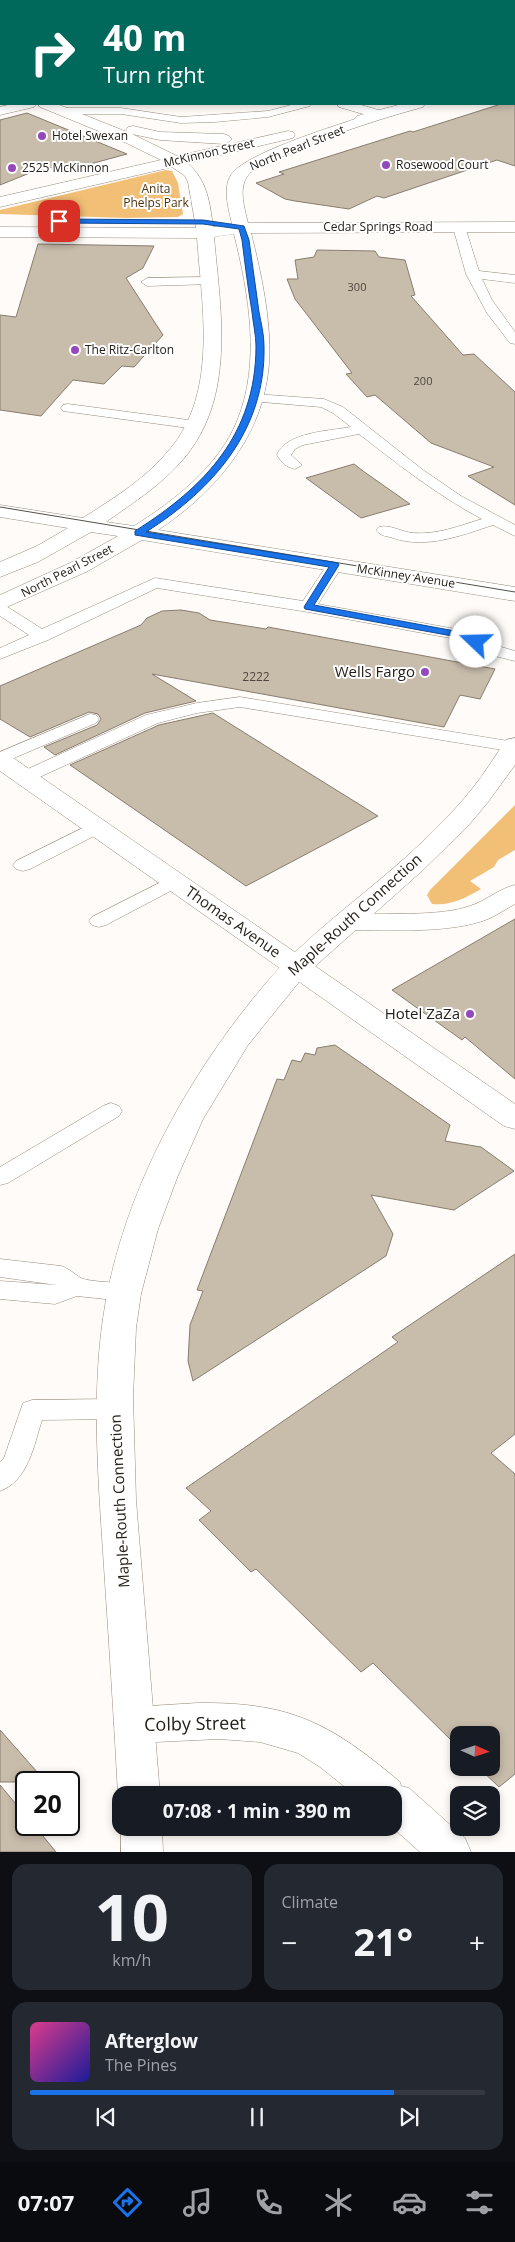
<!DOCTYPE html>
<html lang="en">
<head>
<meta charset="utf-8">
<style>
	body { margin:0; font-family:"Open Sans",sans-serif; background:#242831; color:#f1f3f6; height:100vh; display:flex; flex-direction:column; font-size:19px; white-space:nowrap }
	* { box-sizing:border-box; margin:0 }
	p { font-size:16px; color:#9ea1a6 }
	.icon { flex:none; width:28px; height:28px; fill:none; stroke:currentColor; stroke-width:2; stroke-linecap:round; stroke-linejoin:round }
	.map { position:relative; height:1852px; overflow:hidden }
	.drawer { display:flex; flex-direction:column; gap:12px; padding:12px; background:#0d0f14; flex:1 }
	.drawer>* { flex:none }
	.top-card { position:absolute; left:0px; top:0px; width:515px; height:105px; box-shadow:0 2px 8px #0003; background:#00695c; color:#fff; overflow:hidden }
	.needle { width:32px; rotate:93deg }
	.fabs { position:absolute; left:450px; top:1726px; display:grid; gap:10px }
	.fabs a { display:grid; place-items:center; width:50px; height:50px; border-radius:10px; background:#171b24; box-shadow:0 2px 8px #0003; font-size:25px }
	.speed { position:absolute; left:15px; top:1771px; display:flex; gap:10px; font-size:25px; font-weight:700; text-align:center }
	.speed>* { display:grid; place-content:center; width:65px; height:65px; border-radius:50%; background:#171b24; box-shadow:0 2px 8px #0003; line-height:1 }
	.speed .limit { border:2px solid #111; border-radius:8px; background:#fff; color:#111 }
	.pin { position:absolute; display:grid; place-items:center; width:42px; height:42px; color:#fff; margin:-21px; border-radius:10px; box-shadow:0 2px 8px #0006 }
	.me { position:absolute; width:55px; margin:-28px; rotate:291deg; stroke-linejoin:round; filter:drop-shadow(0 0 4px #0008) }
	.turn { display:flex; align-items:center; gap:18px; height:105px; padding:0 20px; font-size:22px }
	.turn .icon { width:65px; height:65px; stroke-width:2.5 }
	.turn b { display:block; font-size:35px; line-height:42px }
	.big { font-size:38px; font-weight:700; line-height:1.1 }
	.drawer .widget { flex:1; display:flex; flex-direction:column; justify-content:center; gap:8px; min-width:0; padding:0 18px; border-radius:15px; background:#242831 }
	.drawer .dial { align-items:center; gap:0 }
	.dial b { font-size:65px; line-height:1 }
	.song { display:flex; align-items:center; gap:15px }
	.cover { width:60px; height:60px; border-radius:8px; background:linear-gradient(135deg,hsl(330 70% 55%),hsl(240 70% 35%)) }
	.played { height:5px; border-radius:2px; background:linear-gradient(90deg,#1a73e8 80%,#363941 80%) }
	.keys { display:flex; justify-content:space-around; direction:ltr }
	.heat { display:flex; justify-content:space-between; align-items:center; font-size:28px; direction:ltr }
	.drawer .tiles { flex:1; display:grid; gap:12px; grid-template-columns:1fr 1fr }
	.widget:last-child { grid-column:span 2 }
	.trip { position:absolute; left:112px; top:1786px; width:290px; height:50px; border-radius:15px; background:#171b24; box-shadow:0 2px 8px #0003; font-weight:700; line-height:50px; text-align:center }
	.menu { display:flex; height:80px; justify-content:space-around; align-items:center; background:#090b0e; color:#9ea1a6 }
	.menu .icon { width:35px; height:35px }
	.menu .selected { color:#1a73e8 }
	.menu b { font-size:22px; color:#f1f3f6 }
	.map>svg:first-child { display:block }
	.green { fill:#f2bf76 }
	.building { fill:#c8bcab; stroke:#887d6e }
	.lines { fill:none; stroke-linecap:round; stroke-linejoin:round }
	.lane-casing { stroke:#978b7c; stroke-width:1 }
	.street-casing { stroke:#978b7c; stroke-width:1 }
	.secondary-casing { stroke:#978b7c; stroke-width:1 }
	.lane { fill:#fff; fill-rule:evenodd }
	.street { fill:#fff; fill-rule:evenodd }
	.secondary { fill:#fff; fill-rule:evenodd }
	.tram { stroke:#54504a; stroke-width:1 }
	.route { fill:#1a73e8; stroke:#114b97 }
	.poi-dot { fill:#9348bb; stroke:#fff; stroke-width:2 }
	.labels { text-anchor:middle; stroke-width:4; stroke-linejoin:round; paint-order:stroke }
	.far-number-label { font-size:11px; fill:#4e473e }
	.far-poi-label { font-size:12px; fill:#25201a; stroke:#fff; text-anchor:start }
	.far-street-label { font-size:12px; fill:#25201a; stroke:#fff }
	.far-park-label { font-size:12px; fill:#4c330d; stroke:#fff }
	.number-label { font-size:12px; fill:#4e473e }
	.poi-label { font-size:15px; fill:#25201a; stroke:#fff; text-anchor:end }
	.street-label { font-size:15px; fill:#25201a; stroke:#fff }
	.near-street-label { font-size:18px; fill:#25201a; stroke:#fff }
</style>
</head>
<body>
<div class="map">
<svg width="515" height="1852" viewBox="0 0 515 1852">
	<rect width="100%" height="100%" fill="#fefbf8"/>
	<g class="green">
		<polygon points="166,170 172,171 178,183 183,214 178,217 127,218 0,214 0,210"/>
		<path d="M515 805V850L498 860 494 867 470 881 481 889C465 898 451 906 432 904L427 895 430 890Z"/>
	</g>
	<g class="building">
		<polygon points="515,99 515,166 497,160 384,198 377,196 349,209 295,201 285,199 256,183 284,174 279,172 410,131 413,132 501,104 514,104"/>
		<polygon points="27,113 127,154 61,172 47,166 0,185 0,120"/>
		<polygon points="38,244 154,246 143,268 126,278 163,335 134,367 122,366 104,384 73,380 41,416 0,410 0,315 16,317"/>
		<polygon points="317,250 375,251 379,257 405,260 415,295 411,296 463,355 474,354 515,392 515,505 468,476 494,467 431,443 375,395 367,397 346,374 352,373 295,299 287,279 298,279 295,260 314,257"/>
		<polygon points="354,464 363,471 410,504 361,518 306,478"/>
		<polygon points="181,610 199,613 210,620 266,629 268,627 495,669 480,699 460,695 444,727 152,674 196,701 145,713 55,755 44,747 97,725 101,719 98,714 89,712 30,737 0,719 0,686 141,625 147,618 162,611"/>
		<polygon points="213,713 296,765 378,816 246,886 70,765 159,725"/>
		<polygon points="515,919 515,1079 465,1037 462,1040 392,990"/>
		<polygon points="335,1045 450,1125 445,1141 481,1147 514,1171 454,1210 371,1195 393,1234 386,1256 193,1381 188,1361 190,1325 203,1291 197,1290 277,1079 284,1080 292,1060 301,1062 305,1053 315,1055 317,1048"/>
		<polygon points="515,1254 515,1434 491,1453 515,1474 515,1774 499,1787 479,1768 491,1768 491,1735 459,1735 459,1748 373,1663 361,1672 256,1569 251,1572 199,1520 211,1511 186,1488 398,1342 392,1337"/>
		<polygon points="0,1730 46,1782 0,1782"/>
		<polygon points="0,1785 26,1816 26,1825 34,1825 56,1852 0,1852"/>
	</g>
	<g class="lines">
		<g class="lane-casing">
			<g id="lane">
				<polygon points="295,104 311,104 310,106 268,117 215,122 181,123 121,114 64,114 59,111 64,108 121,108 181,117 268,111"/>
				<polygon points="459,223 465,227 479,271 515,275 515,283 482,279 492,300 515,332 515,344 510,343 487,313 466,274 453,227"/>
				<polygon points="209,277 215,281 213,284 147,286 141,282 147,278"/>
				<path d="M255 394 324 399 343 407 423 470 461 496 515 525V536L493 525C460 536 424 550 390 537 384 536 380 535 376 530L379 527C390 524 401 532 413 533 437 535 459 526 482 519 437 495 399 465 359 434L303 445 295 449 291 455 302 465 295 469C286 467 282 463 277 455 286 432 329 431 351 427L333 413 321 407 250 401 248 398 250 395Z"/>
				<polygon points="68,404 196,421 203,425 196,429 63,411 61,408 63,405"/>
				<polygon points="335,560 341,562 343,565 318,604 472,632 491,644 515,651 515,661 479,652 461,640 308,612 157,588 48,640 0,659 0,648 29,635 0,616 0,604 6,606 42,629 155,578 303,601 329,562"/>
				<polygon points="240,697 514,742 515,752 240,707 197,713 158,723 31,781 25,782 19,781 16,777 19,773 146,715 197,703"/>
				<polygon points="90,714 96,715 99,719 96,723 0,764 0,752"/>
				<polygon points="97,821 104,823 106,827 104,831 30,869 23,871 16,869 13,865 16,861"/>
				<polygon points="175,875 182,877 185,881 182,885 106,925 99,927 92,925 89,921 92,917"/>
				<polygon points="111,1103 119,1106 122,1111 119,1116 8,1183 0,1185 0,1167 103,1106"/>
				<path d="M0 1259 61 1266C70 1269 74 1274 81 1278 92 1283 118 1281 133 1286L136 1292 133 1298 124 1301 77 1296 55 1304 0 1299V1281L57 1285 0 1277Z"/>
				<path d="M116 1399 125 1402 129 1409 125 1416 116 1419 42 1420C34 1445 28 1481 0 1491V1462L4 1458 23 1403 32 1400Z"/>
			</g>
		</g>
		<g class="street-casing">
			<g id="street">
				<polygon points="12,104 36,104 34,107 0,115 0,107"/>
				<polygon points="337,104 358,104 385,112 387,115 380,119 339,107"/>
				<polygon points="0,753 9,755 515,1104 515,1129 504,1126 0,771"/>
				<path d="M515 885V904C506 909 497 915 488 919 450 934 389 930 347 930L337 928 333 922 337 916 347 914C380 913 440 917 470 906 486 901 498 889 515 885Z"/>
				<path d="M198 1703C291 1702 330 1723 400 1782L401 1786 409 1788 465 1838 471 1852H420L393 1828 394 1795H355L320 1767 298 1753 260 1742 219 1739 134 1743 120 1738 114 1725 120 1712 134 1707Z"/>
			</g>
		</g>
		<g class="secondary-casing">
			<g id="secondary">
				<rect x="20" y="0" width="16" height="1"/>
				<rect x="0" y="33" width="1" height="8"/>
				<rect x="514" y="70" width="1" height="8"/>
				<rect x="0" y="75" width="1" height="9"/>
				<path d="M38 104H57L127 132 126 130 128 127 133 126 160 132 224 134 229 136 232 139 229 142 224 144 160 140 132 134 177 156 288 131 293 132 295 135 293 138 187 163C207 179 210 203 213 227L232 224C229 210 222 189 231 175 244 154 329 128 355 119L357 116 402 104H425L423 107C365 123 305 143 251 172 237 185 244 206 248 223L515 222V232L251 233C262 276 275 336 267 380 257 444 210 496 158 530L515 587V601L142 540 86 572 0 610V595L70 563 118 536 91 532 38 562 0 577V562L37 546 68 528 0 517V505L83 518C114 498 147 478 170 449 218 392 202 306 197 238L0 237V227L196 228 188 182 185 176 172 167 0 207V197L161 160 118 139 40 107ZM234 234C249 294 261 363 237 421 219 466 174 501 134 526L106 522C131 504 157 488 178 465 237 403 221 314 214 237Z"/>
				<path d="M515 738V765L488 802 468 826 423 870 303 977 248 1045 203 1119 177 1178 158 1229 141 1294 136 1328 133 1397 136 1500 160 1795H121V1801L118 1795C114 1719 109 1643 104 1567 98 1474 89 1377 109 1285 133 1174 194 1068 266 983 306 936 359 899 405 858 428 837 452 814 472 789 485 773 495 756 506 740Z"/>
				<polygon points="121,1825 121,1828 162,1828 163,1852 121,1852"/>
			</g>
		</g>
		<use href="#lane" class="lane"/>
		<use href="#street" class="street"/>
		<use href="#secondary" class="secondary"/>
		<polyline class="tram" points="0,507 515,592"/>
	</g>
	<path class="route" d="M57 219 203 220 244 226 249 240C252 264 256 288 259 312 261 323 264 334 264 346 266 429 214 489 146 532L338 563 339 565 314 605 466 633 479 640V644H472L463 638 305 609 304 607 329 567 135 535V531C205 487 256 434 256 346 256 335 253 323 252 312 248 288 245 264 242 240L239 229 203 224 59 223 57 222Z"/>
	<g class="poi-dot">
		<circle cx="42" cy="136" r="5"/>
		<circle cx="386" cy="165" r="5"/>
		<circle cx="12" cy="168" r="5"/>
		<circle cx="75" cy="350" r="5"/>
		<circle cx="425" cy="672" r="5"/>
		<circle cx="470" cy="1014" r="5"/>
	</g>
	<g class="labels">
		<g class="far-number-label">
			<text x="357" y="291">300</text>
			<text x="423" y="385">200</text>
		</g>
		<g class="far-poi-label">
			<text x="52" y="140">Hotel Swexan</text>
			<text x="396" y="169">Rosewood Court</text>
			<text x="22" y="172">2525 McKinnon</text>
			<text x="85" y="354">The Ritz-Carlton</text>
		</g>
		<g class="far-street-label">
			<text transform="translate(297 148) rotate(-22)" y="4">North Pearl Street</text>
			<text transform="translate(209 153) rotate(-13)" y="4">McKinnon Street</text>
			<text x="378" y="231">Cedar Springs Road</text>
			<text transform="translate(67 571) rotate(-27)" y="4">North Pearl Street</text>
			<text transform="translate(406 576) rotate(9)" y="4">McKinney Avenue</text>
		</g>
		<g class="far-park-label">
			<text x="156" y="193">Anita<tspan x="156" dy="14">Phelps Park</tspan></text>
		</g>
		<g class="number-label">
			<text x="256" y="681">2222</text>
		</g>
		<g class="poi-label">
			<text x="415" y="677">Wells Fargo</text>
			<text x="460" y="1019">Hotel ZaZa</text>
		</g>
		<g class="street-label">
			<text transform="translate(355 915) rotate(-42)" y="5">Maple-Routh Connection</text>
			<text transform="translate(233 922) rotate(35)" y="5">Thomas Avenue</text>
			<text transform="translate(120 1501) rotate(-93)" y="5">Maple-Routh Connection</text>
		</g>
		<g class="near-street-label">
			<text transform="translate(195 1724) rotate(-1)" y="6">Colby Street</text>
		</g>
	</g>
</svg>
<div class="fabs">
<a><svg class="needle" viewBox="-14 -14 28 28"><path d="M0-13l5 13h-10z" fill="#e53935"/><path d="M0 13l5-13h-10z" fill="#9ea1a6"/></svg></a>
<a><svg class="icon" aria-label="layers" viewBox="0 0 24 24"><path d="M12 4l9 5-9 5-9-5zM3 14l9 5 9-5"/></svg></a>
</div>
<div class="speed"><div class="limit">20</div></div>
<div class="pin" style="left:59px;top:221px;background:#d93025"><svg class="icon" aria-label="arrive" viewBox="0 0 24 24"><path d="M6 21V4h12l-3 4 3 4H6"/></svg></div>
<svg class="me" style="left:476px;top:642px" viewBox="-20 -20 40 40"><circle r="19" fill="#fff"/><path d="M0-13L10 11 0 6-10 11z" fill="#1a73e8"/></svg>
<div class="trip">07:08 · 1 min · 390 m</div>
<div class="top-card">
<div class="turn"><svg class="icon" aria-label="right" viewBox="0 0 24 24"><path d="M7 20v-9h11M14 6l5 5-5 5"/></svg><div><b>40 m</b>Turn right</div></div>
</div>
</div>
<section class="drawer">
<div class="tiles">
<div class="widget dial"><b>10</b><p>km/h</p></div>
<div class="widget"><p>Climate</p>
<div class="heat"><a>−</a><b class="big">21°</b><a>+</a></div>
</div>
<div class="widget">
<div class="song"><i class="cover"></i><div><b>Afterglow</b><p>The Pines</p></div></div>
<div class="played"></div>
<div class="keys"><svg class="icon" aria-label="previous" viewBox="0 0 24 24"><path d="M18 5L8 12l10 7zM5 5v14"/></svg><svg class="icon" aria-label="pause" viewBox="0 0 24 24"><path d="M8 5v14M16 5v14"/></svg><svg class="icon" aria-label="next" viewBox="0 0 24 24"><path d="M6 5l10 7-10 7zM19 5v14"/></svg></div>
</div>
</div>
</section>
<nav class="menu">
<b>07:07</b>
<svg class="icon selected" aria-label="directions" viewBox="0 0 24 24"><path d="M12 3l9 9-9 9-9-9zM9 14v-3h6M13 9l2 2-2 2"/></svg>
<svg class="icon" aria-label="music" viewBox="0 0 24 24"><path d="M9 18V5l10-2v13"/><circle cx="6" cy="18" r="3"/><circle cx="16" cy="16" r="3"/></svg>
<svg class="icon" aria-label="phone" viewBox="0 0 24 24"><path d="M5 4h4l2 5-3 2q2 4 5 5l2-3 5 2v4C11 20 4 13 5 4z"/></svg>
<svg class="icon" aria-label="climate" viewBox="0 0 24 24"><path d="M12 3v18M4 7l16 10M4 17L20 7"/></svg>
<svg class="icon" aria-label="car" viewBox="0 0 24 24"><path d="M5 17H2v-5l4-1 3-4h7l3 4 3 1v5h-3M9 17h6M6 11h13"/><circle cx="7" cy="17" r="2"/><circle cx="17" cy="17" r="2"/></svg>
<svg class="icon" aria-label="filters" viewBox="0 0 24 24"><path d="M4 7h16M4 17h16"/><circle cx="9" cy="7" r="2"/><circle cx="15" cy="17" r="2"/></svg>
</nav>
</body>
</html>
